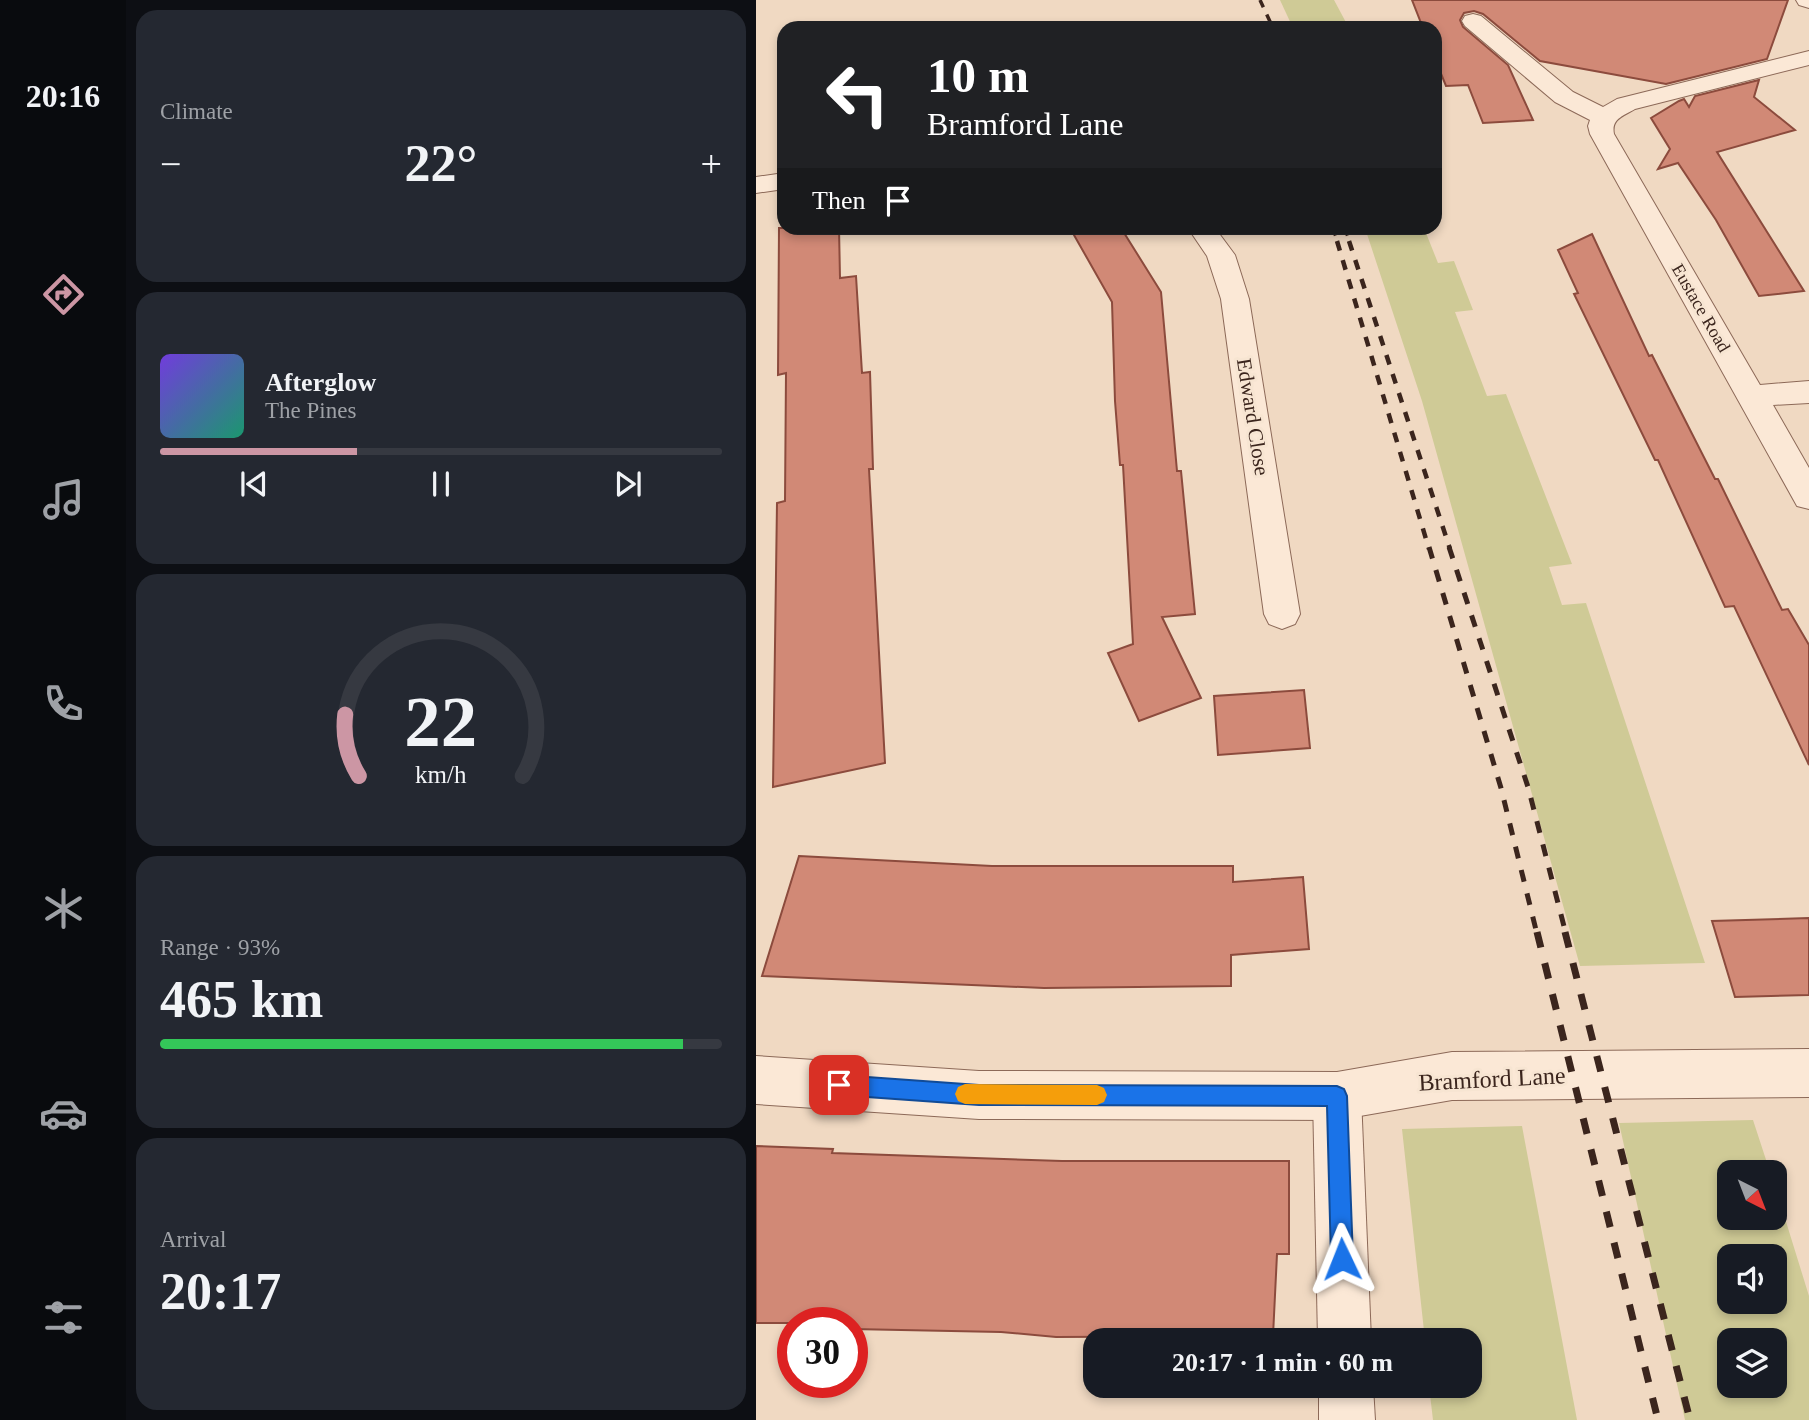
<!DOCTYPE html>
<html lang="en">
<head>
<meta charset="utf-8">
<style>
	body { margin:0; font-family:"Times New Roman",serif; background:#242831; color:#f1f3f6; height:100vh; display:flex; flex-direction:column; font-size:26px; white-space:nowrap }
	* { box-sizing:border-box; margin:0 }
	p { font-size:23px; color:#9ea1a6 }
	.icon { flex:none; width:38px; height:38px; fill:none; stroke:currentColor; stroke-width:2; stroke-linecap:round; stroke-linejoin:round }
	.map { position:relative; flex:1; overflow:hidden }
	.sheet { display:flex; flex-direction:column; gap:10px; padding:10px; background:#0d0f14; width:630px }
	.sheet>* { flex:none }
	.hud { position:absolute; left:21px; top:21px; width:665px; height:214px; border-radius:21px; box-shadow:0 4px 10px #0003; background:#202124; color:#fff; overflow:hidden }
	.needle { width:46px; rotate:138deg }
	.fabs { position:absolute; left:961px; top:1160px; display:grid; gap:14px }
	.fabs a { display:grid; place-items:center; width:70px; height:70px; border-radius:14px; background:#171b24; box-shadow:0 4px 10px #0003; font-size:35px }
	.speed { position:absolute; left:21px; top:1307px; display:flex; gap:14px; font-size:35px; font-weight:700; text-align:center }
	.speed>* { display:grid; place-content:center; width:91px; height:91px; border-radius:50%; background:#171b24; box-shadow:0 4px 10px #0003; line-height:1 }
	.speed .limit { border:10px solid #d22; background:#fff; color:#111 }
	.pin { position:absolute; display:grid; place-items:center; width:60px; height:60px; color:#fff; margin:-30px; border-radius:14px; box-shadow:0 4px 10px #0006 }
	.me { position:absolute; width:77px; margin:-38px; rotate:358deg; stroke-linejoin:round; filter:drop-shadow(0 0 5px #0008) }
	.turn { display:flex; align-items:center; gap:24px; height:147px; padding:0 35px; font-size:32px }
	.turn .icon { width:91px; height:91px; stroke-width:2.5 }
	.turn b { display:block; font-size:49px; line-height:60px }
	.then { display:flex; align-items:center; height:66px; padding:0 35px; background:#0003; gap:14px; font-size:26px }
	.big { font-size:52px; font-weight:800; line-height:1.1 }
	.sheet .widget { flex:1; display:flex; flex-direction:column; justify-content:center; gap:10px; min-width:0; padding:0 24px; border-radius:21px; background:#242831 }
	.sheet .dial { align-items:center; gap:0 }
	.dial svg { height:182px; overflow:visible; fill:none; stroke:#363941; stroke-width:7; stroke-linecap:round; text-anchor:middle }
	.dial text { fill:#f1f3f6; stroke:none }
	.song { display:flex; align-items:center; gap:21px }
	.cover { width:84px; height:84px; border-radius:10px; background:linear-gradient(135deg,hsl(260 70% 55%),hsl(160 70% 35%)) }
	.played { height:7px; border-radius:4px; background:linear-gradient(90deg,#cc96a4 35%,#363941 35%) }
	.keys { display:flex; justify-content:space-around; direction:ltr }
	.heat { display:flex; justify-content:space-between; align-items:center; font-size:38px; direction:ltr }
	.charge { height:10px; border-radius:5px; background:linear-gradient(90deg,#34c759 93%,#363941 0) }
	.trip { position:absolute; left:327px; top:1328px; width:399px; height:70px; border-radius:21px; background:#171b24; box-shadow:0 4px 10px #0003; font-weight:800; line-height:70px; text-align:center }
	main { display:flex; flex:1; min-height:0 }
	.menu { display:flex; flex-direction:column; width:126px; justify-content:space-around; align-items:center; background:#090b0e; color:#9ea1a6 }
	.menu .icon { width:49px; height:49px }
	.menu .current { color:#cc96a4 }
	.menu b { font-size:32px; color:#f1f3f6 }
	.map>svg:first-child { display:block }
	.green { fill:#cfca96; fill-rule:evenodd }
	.building { fill:#d18976; stroke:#8c4b3d; stroke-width:2 }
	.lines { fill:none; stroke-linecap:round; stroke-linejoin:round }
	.minor-casing { stroke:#8c6958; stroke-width:2 }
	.tertiary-casing { stroke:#8c6958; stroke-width:2 }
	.minor { fill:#fbe8d6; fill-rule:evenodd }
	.tertiary { fill:#fbe8d6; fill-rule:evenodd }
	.rail-far3 { stroke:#3b251d; stroke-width:3.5; stroke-dasharray:8 8; stroke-linecap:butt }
	.rail-far2 { stroke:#3b251d; stroke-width:4.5; stroke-dasharray:10 10; stroke-linecap:butt }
	.rail-far1 { stroke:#3b251d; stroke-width:5; stroke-dasharray:12 12; stroke-linecap:butt }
	.rail { stroke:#3b251d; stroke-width:7; stroke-dasharray:16 16; stroke-linecap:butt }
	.route { fill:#1a73e8; stroke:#114b97; stroke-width:2 }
	.slow { fill:#f59e0b }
	.labels { text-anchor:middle; stroke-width:6; stroke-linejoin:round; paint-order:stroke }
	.far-street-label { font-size:18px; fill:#3b251d; stroke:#f7e5d2 }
	.street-label { font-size:21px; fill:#3b251d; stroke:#f7e5d2 }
	.near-street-label { font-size:24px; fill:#3b251d; stroke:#f7e5d2 }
</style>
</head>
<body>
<main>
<nav class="menu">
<b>20:16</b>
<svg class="icon current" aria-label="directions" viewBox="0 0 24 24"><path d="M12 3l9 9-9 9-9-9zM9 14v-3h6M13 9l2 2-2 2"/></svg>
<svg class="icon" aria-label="music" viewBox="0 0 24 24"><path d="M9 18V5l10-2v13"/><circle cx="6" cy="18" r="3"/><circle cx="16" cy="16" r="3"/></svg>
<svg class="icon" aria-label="phone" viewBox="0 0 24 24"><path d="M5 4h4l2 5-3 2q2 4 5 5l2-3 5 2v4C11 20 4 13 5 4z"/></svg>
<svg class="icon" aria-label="climate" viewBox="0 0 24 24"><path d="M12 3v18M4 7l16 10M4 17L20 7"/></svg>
<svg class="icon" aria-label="car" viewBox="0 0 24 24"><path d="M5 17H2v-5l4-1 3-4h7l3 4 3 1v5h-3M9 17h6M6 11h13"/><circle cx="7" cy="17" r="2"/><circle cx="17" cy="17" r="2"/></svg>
<svg class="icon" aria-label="filters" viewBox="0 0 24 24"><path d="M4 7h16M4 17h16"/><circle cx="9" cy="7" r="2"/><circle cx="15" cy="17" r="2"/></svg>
</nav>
<section class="sheet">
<div class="widget"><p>Climate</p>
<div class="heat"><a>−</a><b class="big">22°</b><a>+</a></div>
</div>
<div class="widget">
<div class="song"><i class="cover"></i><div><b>Afterglow</b><p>The Pines</p></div></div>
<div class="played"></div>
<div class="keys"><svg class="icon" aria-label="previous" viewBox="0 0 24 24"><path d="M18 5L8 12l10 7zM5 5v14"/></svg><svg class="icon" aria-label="pause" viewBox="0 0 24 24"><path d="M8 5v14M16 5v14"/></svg><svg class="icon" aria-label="next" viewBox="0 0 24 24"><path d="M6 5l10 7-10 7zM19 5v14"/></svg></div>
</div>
<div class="widget dial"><svg viewBox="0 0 100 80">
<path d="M14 69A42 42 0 1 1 86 69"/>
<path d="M14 69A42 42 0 0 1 8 42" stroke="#cc96a4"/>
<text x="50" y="56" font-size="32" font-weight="700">22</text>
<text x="50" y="72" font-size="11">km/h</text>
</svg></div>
<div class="widget"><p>Range · 93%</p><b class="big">465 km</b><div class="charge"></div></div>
<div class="widget"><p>Arrival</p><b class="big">20:17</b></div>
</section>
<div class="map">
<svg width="1053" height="1420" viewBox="0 0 1053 1420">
	<rect width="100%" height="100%" fill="#f0d9c2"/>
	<g class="green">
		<polygon points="524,0 578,0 593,28 537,28"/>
		<polygon points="609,228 668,228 682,263 698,261 717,310 699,312 731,396 750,394 816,564 793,567 806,605 830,603 949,963 824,966 666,401"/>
		<path d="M997 1120 1014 1172H973V1218H1018L1019 1186 1053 1296V1420H929L863 1123ZM973 1256H1018V1302H973ZM973 1340H1018V1386H973Z"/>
		<polygon points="766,1126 821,1420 677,1420 673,1386 714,1386 714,1340 669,1340 646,1129"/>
	</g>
	<g class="building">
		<polygon points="656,0 1032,0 1011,59 910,84 784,61 727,14 718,11 708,13 704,20 707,27 752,65 777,120 727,123 712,85 690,86 679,59 679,28 667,28"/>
		<polygon points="1003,80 998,97 1039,130 961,152 1048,291 1003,296 960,220 922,163 902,169 914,149 895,118 923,101 928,99 933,107 939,96"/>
		<polygon points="23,228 83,228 84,278 100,276 106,373 114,372 117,469 113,469 129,763 17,787 21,503 29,501 30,373 22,375"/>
		<polygon points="314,228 365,228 405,292 421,471 425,471 439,614 406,617 445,698 383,721 352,653 377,644 367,465 364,465 359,401 356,302"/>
		<polygon points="836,234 893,356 896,355 959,479 962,479 1026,610 1032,609 1053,645 1053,765 978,606 969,607 902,460 899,460 818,294 822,293 802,250"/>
		<polygon points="548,690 554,748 462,755 458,696"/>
		<polygon points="43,856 236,866 477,866 477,882 547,877 553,949 475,955 475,986 288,988 6,976"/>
		<polygon points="1053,918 1053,995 979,997 956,921"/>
		<polygon points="0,1146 77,1149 76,1153 306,1161 533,1161 533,1254 521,1254 517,1336 300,1337 245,1332 96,1329 96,1323 0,1323"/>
	</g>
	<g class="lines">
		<g class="minor-casing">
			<g id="minor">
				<polygon points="1040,0 1053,0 1053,8 1043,5"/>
				<path d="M717 14 725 16 817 92 847 107 861 99 1053 51V65L879 109C867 116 855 119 858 134L1004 385 1053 381V403L1017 405 1053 468V509L1041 506 834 134 832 126 834 120 799 102 709 26 706 21 709 16Z"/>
				<polygon points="28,173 28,189 0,193 0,177"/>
				<polygon points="432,228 459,228 479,255 493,299 544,614 539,624 526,629 513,624 508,614 465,299 451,256"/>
				<polygon points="581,1072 598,1079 605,1096 615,1340 562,1340 557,1096 564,1079"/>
				<polygon points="563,1386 617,1386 619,1420 563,1420"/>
			</g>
		</g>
		<g class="tertiary-casing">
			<polygon id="tertiary" points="1053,1049 1053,1097 696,1100 581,1120 223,1119 0,1104 0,1056 223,1071 581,1072 696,1052"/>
		</g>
		<use href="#minor" class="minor"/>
		<use href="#tertiary" class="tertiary"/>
		<g class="rail-far3">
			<polyline points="504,0 517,28"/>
			<polyline points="577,228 582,243"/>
			<polyline points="589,228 594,243"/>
		</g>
		<g class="rail-far2">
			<polyline points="581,241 673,549"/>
			<polyline points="593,241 694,549"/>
		</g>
		<g class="rail-far1">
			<polyline points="673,547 745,788 781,934"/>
			<polyline points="693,547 772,787 810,934"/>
		</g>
		<g class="rail">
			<polyline points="781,932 902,1420"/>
			<polyline points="809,932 934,1420"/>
		</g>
	</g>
	<polygon class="route" points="83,1075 223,1085 581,1086 588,1089 591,1096 597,1259 594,1266 586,1270 579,1266 575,1259 571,1106 223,1105 83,1095 77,1092 74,1085 77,1078"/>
	<polygon class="slow" points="209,1084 341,1085 348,1088 351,1095 348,1102 341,1105 209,1104 202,1101 199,1094 202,1087"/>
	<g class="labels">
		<g class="far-street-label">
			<text transform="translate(945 308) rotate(60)" y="6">Eustace Road</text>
		</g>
		<g class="street-label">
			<text transform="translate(497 417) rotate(81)" y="7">Edward Close</text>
		</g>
		<g class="near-street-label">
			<text transform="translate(736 1079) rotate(-3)" y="8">Bramford Lane</text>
		</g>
	</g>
</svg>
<div class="fabs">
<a><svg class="needle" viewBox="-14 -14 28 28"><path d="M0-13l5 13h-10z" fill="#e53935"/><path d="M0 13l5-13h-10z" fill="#9ea1a6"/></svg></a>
<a><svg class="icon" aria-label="sound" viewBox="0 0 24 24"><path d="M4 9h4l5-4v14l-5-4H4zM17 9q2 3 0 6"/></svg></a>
<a><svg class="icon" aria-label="layers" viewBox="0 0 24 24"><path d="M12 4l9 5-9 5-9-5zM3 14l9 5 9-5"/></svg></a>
</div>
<div class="speed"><div class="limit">30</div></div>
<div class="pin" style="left:83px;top:1085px;background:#d93025"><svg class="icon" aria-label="arrive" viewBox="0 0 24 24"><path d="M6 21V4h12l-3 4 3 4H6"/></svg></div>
<svg class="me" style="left:586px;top:1259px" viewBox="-20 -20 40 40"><path d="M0-17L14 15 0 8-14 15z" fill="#1a73e8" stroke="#fff" stroke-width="4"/></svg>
<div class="trip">20:17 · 1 min · 60 m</div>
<div class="hud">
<div class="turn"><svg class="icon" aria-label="left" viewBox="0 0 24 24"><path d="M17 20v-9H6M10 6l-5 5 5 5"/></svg><div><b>10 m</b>Bramford Lane</div></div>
<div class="then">Then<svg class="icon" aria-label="arrive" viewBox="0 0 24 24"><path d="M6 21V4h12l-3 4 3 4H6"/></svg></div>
</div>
</div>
</main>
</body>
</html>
